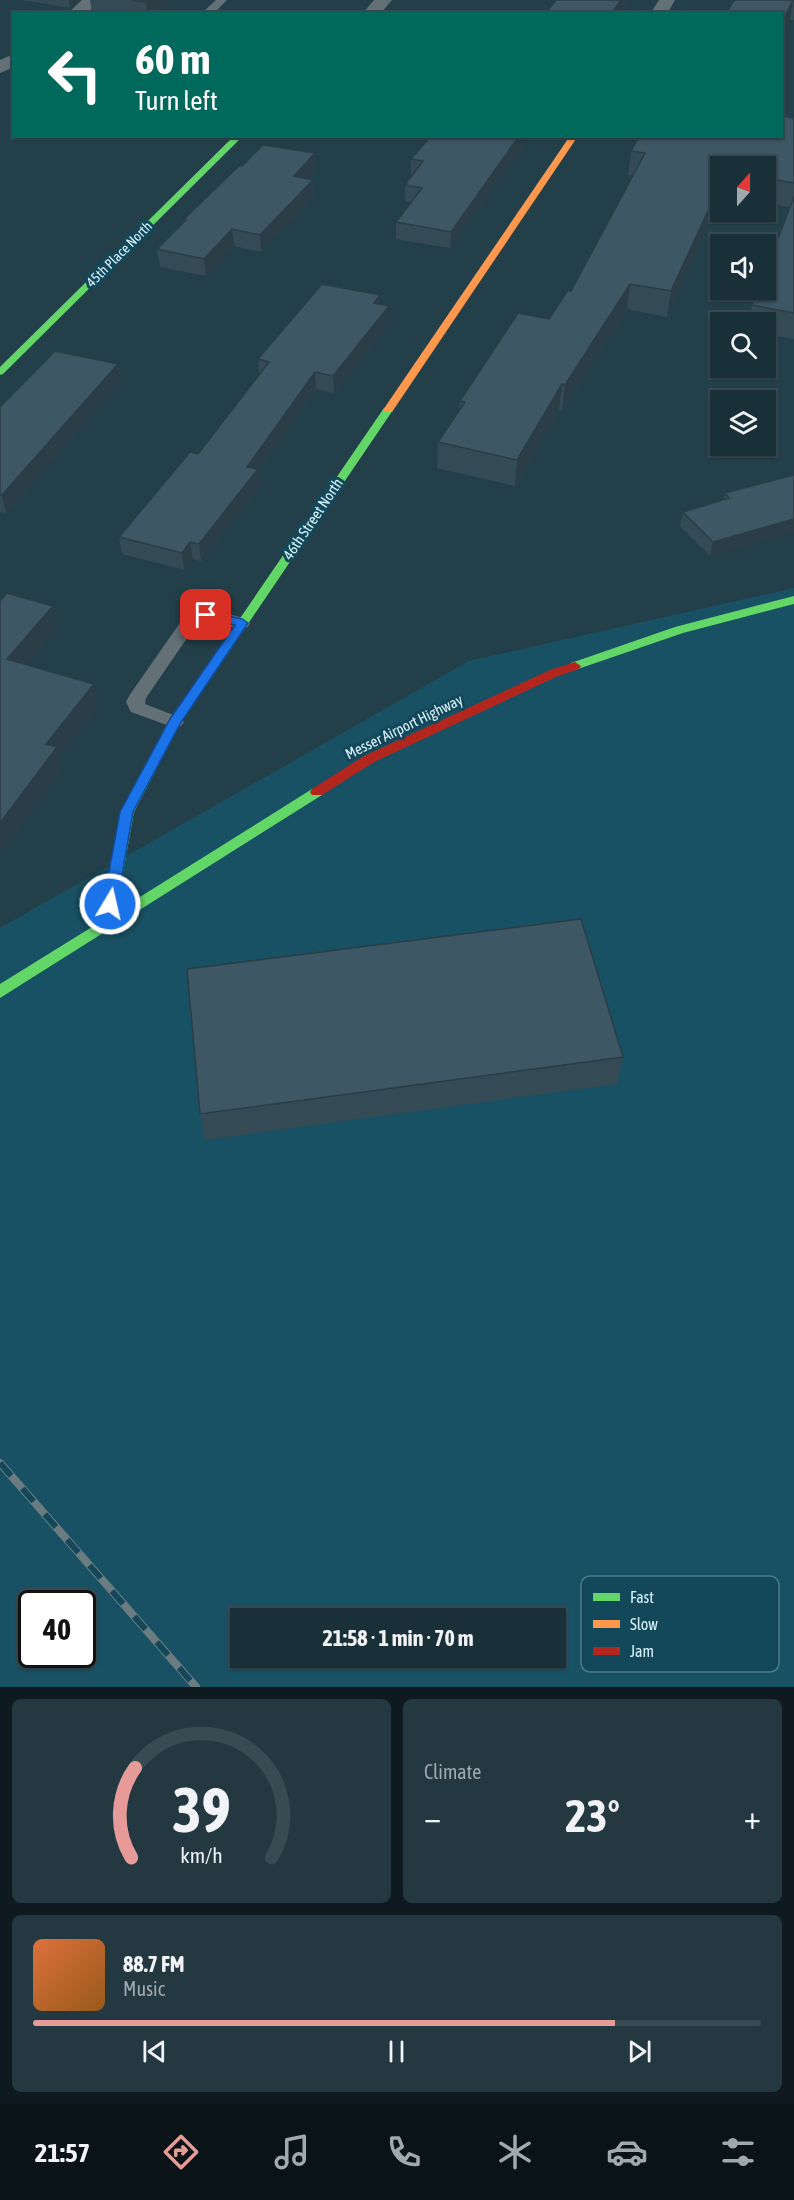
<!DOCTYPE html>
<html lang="en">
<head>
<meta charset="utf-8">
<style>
	body { margin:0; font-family:"Asap Condensed",sans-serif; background:#233840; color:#f1f3f6; height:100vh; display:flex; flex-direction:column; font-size:22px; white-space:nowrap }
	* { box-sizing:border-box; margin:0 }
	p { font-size:20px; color:#9fa9ae }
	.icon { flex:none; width:33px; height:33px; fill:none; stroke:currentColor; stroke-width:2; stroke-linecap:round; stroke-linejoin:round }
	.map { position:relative; height:1687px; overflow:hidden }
	.drawer { display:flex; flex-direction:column; gap:12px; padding:12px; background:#0e1a1f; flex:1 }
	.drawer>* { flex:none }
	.banner { position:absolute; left:12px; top:12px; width:771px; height:126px; border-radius:0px; box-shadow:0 2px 4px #0004,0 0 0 2px #384b53; background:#00695c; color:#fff; overflow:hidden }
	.needle { width:39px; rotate:21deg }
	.controls { position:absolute; left:710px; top:156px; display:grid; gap:12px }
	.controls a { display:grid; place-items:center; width:66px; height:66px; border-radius:0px; background:#1a3038; box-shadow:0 2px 4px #0004,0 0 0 2px #384b53; font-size:30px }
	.speed { position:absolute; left:18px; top:1590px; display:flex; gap:12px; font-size:30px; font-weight:700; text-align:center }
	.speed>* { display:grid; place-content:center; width:78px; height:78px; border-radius:50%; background:#1a3038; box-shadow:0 2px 4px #0004,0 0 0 2px #384b53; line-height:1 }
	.speed .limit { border:3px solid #111; border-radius:9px; background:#fff; color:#111 }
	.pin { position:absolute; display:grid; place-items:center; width:51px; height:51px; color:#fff; margin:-26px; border-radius:12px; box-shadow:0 3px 9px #0006 }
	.me { position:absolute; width:66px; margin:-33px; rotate:9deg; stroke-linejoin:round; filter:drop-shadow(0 0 4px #0008) }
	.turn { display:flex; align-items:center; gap:21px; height:126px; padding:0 24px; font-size:27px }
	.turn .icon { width:78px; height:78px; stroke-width:2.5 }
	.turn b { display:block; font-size:42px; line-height:51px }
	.big { font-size:45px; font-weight:700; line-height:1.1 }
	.drawer .tile { flex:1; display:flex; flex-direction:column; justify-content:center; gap:9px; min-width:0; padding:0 21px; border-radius:9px; background:#233840 }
	.drawer .dial { align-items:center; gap:0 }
	.dial svg { height:156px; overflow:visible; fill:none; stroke:#384b53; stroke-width:7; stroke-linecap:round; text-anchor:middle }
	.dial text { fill:#f1f3f6; stroke:none }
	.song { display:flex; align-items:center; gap:18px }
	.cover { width:72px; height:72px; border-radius:9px; background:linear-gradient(135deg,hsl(20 70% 55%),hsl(30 70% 35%)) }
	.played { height:6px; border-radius:3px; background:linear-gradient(90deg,#e69b98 80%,#384b53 80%) }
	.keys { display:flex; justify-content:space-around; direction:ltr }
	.heat { display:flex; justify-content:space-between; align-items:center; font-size:33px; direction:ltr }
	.drawer .tiles { flex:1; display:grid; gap:12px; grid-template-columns:1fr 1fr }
	.tile:last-child { grid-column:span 2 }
	.trip { position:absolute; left:230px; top:1608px; width:336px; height:60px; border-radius:0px; background:#1a3038; box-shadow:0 2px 4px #0004,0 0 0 2px #384b53; font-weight:700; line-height:60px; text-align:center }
	.dock { display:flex; height:96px; justify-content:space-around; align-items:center; background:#0a1316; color:#9fa9ae }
	.dock .icon { width:42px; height:42px }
	.dock .current { color:#e69b98 }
	.dock b { font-size:27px; color:#f1f3f6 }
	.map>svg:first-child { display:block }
	.built { fill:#195164; fill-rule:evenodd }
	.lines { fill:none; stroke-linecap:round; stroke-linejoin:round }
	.lane { fill:#637076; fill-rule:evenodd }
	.street { fill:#637076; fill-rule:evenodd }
	.fast { fill:#63d668; fill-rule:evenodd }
	.slow { fill:#ff974d; fill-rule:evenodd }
	.jam { fill:#b3261e; fill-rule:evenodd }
	.rail-casing { stroke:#6b7c81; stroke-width:8 }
	.rail { stroke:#13485a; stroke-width:6; stroke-dasharray:17; stroke-linecap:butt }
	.wall { fill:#344b56 }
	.shaded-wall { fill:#2b3d46 }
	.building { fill:#3d5764; stroke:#2b3d46; stroke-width:1.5 }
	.route { fill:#1a73e8; stroke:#114b97; stroke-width:1.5 }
	.labels { text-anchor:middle; stroke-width:6; stroke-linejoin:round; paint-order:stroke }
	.far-street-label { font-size:14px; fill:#d9f3fe; stroke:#13485a }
	.street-label { font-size:15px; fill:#d9f3fe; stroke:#13485a }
	.key { fill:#13485a; stroke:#4e7b8b; stroke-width:1.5 }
	.key-label { font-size:16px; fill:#d9f3fe }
</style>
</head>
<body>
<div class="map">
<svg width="794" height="1687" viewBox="0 0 794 1687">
	<rect width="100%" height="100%" fill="#23404a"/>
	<path class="built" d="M794 588V1687H0V928L469 661ZM32 1604H82V1654H32ZM240 1618H555V1658H240Z"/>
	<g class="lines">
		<g class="lane">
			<polygon points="216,0 227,0 213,14 201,14"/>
			<path d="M203 611H216L248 619 250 623 248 627C231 632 214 617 196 625L146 698 145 704 181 718 184 722 181 726 175 728 131 712 126 702 129 696 184 617Z"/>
		</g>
		<g class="street">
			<polygon points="82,0 101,0 86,14 67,14"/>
			<polygon points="374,0 392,0 380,14 362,14"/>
			<polygon points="659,0 675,0 667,14 650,14"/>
			<polygon points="14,54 14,67 0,73 0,60"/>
		</g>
		<g class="fast">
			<polygon points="234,136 243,136 3,374 0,375 0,367"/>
			<polygon points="388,407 393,410 180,724 134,812 116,912 312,789 322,789 324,792 322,795 0,998 0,984 100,922 120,812 169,722 384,408"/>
			<polygon points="794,596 794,604 683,633 575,670 569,666 571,663 675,627"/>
		</g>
		<polygon class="slow" points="570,136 578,136 392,412 384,412 383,410"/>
		<polygon class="jam" points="575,662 581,666 579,669 558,676 374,762 322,795 312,795 310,792 312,789 364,756 550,670"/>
		<g class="rail-casing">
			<polyline id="rail" points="0,1463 196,1687"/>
		</g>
		<use href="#rail" class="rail"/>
	</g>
	<g class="wall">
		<polygon points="21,0 79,0 70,8"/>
		<polygon points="90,0 174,0 157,14 104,14 92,12"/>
		<polygon points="734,0 794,0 794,20 790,20"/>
		<polygon points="794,118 794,339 765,334 765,322 749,322 752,305 790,207 765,203 765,166 720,166 667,317 627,309 562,411 559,410 515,486 437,468 438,442 459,410 460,401 549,319 571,291 633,176 628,175 631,151"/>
		<polygon points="526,142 450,248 396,239 396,222 411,202 405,201 405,185 412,175 411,175 411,159"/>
		<polygon points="315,153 315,170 307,179 313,180 314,196 261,252 234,246 206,276 160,267 157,249 183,223 183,220 242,166"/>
		<polygon points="380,295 380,304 389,306 389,322 334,393 316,389 258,470 260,486 201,561 193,559 184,570 122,554 119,537 198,454 259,375 258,359"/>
		<polygon points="120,382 6,513 0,512 0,407"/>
		<polygon points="794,475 710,556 680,526 683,512 724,499 725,493"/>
		<polygon points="623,1057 617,1084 205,1140 200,1114"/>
	</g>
	<g class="shaded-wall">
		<polygon points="69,0 79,0 70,8"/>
		<polygon points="149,0 174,0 157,14 147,14 146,2"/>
		<polygon points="621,0 630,0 620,14 611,14"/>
		<polygon points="793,0 790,20 782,37 782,23"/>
		<polygon points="517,136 526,136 526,142 450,248 451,232"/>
		<polygon points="315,153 315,170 295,193 294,176"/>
		<polygon points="313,180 314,196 261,252 260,235"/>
		<polygon points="720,185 720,200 667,317 671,291"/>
		<polygon points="232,229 234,246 206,276 204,259"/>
		<polygon points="630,284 627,309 562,411 565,385"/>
		<polygon points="380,295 380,311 374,303"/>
		<polygon points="389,306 389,322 334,393 333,376"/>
		<polygon points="118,364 120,382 6,513 2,495"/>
		<polygon points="315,372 316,389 258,470 260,486 201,561 199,544 247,467"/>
		<polygon points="562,384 559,410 515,486 517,460"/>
		<polygon points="794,519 794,532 710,556 713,542"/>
		<polygon points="190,542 193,559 184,570 182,553"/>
		<polygon points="53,606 57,628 13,681 7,659"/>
		<polygon points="94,684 99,706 59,756 62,769 0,853 0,823 46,744"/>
	</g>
	<g class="building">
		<polygon points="131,0 149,0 146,2"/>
		<polygon points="556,0 621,0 611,14 546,13"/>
		<polygon points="734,0 793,0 782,23 782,14 726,14"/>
		<polygon points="782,116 794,118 794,183 765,178 765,166 720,166 720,185 671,291 630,284 565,385 562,384 517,460 438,442 465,402 460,401 518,313 549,319 568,290 571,291 645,153 631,151 639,136 782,136"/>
		<polygon points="431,136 519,136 451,232 396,222 422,188 405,185 423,161 411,159"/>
		<polygon points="263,145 315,153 294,176 313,180 260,235 232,229 204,259 157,249 186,220 183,220 239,166 242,166"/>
		<polygon points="794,197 794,313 752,305 758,290 765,290 765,272"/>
		<polygon points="322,284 380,295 374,303 389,306 333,376 315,372 247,467 258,469 199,544 190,542 182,553 119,537 190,452 198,454 269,362 258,359"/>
		<polygon points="55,351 118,364 2,495 0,495 0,407"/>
		<polygon points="794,475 794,519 713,542 683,512 729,498 725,493"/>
		<polygon points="7,593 53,606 7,659 94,684 46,744 57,747 0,823 0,601"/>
		<polygon points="581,919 623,1057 200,1114 187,969"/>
	</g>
	<polygon class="route" points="206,611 242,619 248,623 180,724 133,812 117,904 115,908 105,908 103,904 120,812 170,719 235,625 202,618 200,615"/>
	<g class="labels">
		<g class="far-street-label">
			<text transform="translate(119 254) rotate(-45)" y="5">45th Place North</text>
		</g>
		<g class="street-label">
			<text transform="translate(313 519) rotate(-56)" y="5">46th Street North</text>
			<text transform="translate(404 727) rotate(-26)" y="5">Messer Airport Highway</text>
		</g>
	</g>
	<rect x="581" y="1576" width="198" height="96" rx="9" class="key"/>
	<rect x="593" y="1593" width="27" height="8" fill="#63d668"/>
	<rect x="593" y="1620" width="27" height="8" fill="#ff974d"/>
	<rect x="593" y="1647" width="27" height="8" fill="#b3261e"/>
	<g class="key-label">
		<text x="630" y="1603">Fast</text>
		<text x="630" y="1630">Slow</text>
		<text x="630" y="1657">Jam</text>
	</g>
</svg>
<div class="controls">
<a><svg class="needle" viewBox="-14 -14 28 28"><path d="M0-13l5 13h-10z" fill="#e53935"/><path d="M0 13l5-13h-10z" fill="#9fa9ae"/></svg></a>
<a><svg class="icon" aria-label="sound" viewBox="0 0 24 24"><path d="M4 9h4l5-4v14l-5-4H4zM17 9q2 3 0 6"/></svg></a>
<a><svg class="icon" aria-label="search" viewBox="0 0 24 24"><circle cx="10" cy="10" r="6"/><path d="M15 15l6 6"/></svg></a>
<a><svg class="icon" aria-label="layers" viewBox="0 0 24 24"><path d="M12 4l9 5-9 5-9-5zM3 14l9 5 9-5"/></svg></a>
</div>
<div class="speed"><div class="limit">40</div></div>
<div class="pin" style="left:206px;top:615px;background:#d93025"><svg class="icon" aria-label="arrive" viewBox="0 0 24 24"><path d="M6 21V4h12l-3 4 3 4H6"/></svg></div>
<svg class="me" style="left:110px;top:904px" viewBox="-20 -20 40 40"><circle r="17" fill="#1a73e8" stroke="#fff" stroke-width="3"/><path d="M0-11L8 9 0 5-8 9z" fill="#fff"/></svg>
<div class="trip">21:58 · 1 min · 70 m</div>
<div class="banner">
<div class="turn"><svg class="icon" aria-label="left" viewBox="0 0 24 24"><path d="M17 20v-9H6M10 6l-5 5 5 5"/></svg><div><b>60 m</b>Turn left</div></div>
</div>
</div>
<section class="drawer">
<div class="tiles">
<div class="tile dial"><svg viewBox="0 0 100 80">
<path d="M14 69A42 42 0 1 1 86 69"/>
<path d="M14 69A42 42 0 0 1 16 23" stroke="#e69b98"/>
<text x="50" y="56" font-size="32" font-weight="700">39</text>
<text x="50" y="72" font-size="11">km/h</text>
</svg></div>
<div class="tile"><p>Climate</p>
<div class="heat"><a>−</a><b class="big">23°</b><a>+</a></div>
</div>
<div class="tile">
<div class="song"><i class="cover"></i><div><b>88.7 FM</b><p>Music</p></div></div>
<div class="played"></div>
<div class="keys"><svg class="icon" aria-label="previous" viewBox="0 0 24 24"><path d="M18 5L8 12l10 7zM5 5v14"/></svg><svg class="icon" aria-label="pause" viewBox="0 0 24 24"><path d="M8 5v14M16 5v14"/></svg><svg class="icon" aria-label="next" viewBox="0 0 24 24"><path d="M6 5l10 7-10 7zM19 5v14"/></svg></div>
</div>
</div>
</section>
<nav class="dock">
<b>21:57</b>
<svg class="icon current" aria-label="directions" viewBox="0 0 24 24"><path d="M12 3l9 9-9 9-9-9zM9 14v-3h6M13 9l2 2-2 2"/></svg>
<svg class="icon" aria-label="music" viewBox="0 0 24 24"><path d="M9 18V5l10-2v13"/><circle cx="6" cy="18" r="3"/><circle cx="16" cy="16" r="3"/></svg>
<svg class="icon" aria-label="phone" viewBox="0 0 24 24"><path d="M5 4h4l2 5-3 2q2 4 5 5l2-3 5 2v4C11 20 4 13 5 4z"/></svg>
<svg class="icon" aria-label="climate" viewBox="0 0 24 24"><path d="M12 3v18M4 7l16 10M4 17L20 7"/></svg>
<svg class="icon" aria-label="car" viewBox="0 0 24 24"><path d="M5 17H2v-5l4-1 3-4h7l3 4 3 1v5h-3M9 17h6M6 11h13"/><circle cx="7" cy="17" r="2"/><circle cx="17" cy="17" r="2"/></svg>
<svg class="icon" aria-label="filters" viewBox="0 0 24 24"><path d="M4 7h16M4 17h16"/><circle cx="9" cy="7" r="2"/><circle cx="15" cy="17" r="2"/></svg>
</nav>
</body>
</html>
